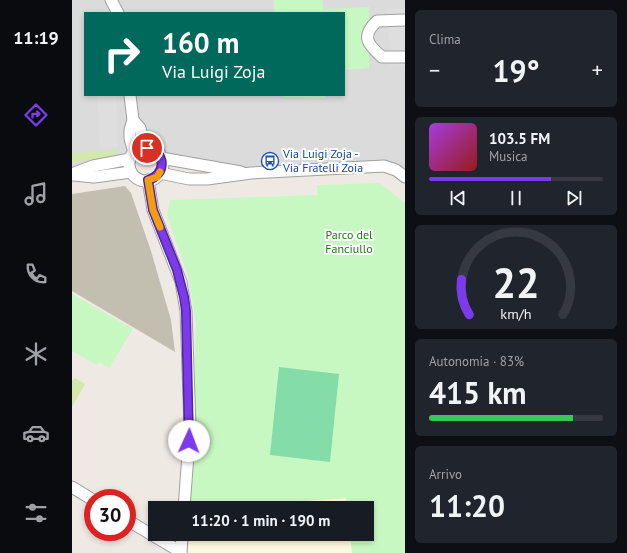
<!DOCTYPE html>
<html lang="it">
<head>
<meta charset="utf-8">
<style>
	body { margin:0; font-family:"PT Sans",sans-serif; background:#20242c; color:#f1f3f6; height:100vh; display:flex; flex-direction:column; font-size:15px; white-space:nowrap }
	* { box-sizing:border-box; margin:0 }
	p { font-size:13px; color:#9ea1a6 }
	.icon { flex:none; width:22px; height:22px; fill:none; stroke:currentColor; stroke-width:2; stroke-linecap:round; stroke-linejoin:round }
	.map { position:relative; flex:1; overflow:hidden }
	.panel { display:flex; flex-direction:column; gap:10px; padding:10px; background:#0d0f14; width:222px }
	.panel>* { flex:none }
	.hud { position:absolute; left:12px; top:12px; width:261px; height:84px; border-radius:0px; box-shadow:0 2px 6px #0003; background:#00695c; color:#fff; overflow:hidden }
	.speed { position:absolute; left:12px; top:489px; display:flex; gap:8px; font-size:20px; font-weight:700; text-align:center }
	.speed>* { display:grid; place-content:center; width:52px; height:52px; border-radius:50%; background:#171b24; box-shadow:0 2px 6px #0003; line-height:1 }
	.speed .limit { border:6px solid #d22; background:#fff; color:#111 }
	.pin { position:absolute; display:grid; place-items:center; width:34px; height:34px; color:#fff; margin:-17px; border:2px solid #fff; border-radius:50%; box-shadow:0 1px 4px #0007 }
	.me { position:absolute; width:44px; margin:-22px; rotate:2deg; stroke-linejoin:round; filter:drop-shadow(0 0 3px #0008) }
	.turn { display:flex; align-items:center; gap:14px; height:84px; padding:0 12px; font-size:18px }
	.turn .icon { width:52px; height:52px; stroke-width:2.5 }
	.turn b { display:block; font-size:28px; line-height:34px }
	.big { font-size:30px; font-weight:600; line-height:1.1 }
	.panel .tile { flex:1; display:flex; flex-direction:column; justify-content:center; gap:6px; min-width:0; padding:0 14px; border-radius:6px; background:#20242c }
	.panel .dial { align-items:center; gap:0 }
	.dial svg { height:104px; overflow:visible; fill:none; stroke:#363941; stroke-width:7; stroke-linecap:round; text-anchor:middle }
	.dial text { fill:#f1f3f6; stroke:none }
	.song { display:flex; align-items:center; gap:12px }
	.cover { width:48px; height:48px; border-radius:6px; background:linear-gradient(135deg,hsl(280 70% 55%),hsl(0 70% 35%)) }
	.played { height:4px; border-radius:2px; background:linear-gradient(90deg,#7c3aed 70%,#363941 70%) }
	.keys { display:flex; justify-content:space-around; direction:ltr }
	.heat { display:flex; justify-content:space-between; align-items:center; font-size:22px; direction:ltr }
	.charge { height:6px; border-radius:3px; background:linear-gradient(90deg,#34c759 83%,#363941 0) }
	.trip { position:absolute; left:76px; top:501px; width:226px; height:40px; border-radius:0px; background:#171b24; box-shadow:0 2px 6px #0003; font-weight:600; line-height:40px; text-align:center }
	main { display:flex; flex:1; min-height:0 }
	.tabs { display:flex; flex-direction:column; width:72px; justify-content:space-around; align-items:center; background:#090b0e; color:#9ea1a6 }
	.tabs .icon { width:28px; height:28px }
	.tabs .on { color:#7c3aed }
	.tabs b { font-size:18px; color:#f1f3f6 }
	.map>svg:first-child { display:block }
	.residential { fill:#dcdbdb; fill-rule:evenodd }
	.education { fill:#fef8de }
	.construction { fill:#c3bfb0 }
	.grass { fill:#d4e8ab }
	.park { fill:#c8f8c2 }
	.pitch { fill:#84dca9 }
	.parking { fill:#dedede }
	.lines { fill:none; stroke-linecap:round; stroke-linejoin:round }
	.minor-casing { stroke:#9f9f9f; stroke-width:13 }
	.minor { stroke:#fff; stroke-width:11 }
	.route-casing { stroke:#51269a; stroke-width:10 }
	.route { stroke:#7c3aed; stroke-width:7 }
	.slow { stroke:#f59e0b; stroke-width:7 }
	.labels { text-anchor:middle; stroke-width:4; stroke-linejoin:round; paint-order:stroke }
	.transit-label { font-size:12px; fill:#164399; stroke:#fff; text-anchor:start }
	.park-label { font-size:12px; fill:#1a790f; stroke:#fff }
</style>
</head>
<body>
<main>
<nav class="tabs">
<b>11:19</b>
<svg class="icon on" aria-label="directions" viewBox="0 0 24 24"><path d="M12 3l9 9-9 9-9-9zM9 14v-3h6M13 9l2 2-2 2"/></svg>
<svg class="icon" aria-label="music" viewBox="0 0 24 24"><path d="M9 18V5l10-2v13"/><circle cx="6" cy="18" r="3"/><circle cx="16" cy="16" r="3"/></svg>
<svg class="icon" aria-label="phone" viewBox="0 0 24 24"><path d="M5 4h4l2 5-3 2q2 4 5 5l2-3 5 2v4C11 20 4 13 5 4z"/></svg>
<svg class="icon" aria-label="climate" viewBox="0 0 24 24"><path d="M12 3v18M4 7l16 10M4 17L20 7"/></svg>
<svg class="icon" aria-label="car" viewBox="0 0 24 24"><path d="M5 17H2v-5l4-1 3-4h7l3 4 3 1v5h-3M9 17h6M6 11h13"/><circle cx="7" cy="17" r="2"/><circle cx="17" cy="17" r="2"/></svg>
<svg class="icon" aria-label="filters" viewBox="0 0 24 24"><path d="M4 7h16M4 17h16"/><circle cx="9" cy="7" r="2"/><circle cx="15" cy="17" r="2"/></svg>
</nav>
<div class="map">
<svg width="333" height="553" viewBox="0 0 333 553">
	<rect width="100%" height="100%" fill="#efe9e4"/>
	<path class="residential" d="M0 0H333V174L325 168 180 171 90 157 82 148 75 146 67 148 60 152 57 157 0 172ZM13 13H272V95H13Z"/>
	<g class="education">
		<polygon points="274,498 275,508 131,508"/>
		<polygon points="117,534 278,534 280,553 116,553"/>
	</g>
	<polygon class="construction" points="53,186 59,193 79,251 99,320 103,352 0,291 0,194"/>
	<g class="grass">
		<polygon points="45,150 44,154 40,157 0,162 0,153"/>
		<polygon points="3,378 13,384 0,407 0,381"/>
	</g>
	<g class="park">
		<polygon points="202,0 250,0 251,9 297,7 297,68 272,70 272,13 203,13"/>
		<polygon points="211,95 254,95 254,98 211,97"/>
		<polygon points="308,183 333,203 333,553 280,553 278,534 295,534 295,508 275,508 274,498 118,508 124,323 116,276 95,215 98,200 246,195 245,185"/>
		<polygon points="0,294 61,329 37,368 27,362 25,365 0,351"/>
	</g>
	<polygon class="pitch" points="207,367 267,374 258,462 198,455"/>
	<g class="parking">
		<polygon points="333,8 333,65 318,66 315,9"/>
		<polygon points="25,95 44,95 46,147 28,148"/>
	</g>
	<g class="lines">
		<g class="minor-casing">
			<g id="minor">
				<polyline points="39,0 46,13"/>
				<path d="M333 20 305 21C289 36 295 44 310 57H333"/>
				<polyline points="58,95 61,120 58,130 58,138 62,153"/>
				<polyline points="61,120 68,128 73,148"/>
				<circle cx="74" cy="164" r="17"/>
				<polyline points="89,158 169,172"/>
				<polyline points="88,173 117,179 135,179 179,173 312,166 324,170 333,177"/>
				<polyline points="0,174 21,166 58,159"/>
				<polyline points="2,175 22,177 59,172"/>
				<polyline points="76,180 81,210 109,282 114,311 118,428 112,508"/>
				<polyline points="0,487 21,500"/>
				<polyline points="55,520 109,552"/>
				<polyline points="109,553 110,534"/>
			</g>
		</g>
		<use href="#minor" class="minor"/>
	</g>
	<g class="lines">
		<g class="route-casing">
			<path id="route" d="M75 148C94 151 95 175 76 180L81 210 105 270 112 297 114 311 117 441"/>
		</g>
		<use href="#route" class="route"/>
		<polyline class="slow" points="88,227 81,210 76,180 85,177 88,172"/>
	</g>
	<defs>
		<g id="bus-ring" transform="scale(0.9)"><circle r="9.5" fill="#fff" stroke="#1a4fb4" stroke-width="1.5"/><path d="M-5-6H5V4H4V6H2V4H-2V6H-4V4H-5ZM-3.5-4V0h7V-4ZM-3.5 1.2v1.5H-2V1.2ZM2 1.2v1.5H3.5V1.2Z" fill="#1a4fb4"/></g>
	</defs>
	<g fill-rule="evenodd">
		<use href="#bus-ring" x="198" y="161"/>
	</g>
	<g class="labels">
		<g class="transit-label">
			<text x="211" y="158">Via Luigi Zoja -<tspan x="211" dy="14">Via Fratelli Zoia</tspan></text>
		</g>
		<g class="park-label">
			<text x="277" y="239">Parco del<tspan x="277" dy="14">Fanciullo</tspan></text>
		</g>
	</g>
</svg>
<div class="speed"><div class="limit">30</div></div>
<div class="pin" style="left:75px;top:148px;background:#d93025"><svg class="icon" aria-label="arrive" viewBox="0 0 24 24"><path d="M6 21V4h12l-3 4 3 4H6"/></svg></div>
<svg class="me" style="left:117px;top:441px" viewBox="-20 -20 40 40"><circle r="19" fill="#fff"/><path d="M0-13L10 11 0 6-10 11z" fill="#7c3aed"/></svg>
<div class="trip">11:20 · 1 min · 190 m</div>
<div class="hud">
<div class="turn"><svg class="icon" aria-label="right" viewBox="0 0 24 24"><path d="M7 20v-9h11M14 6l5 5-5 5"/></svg><div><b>160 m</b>Via Luigi Zoja</div></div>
</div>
</div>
<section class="panel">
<div class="tile"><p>Clima</p>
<div class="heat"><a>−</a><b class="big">19°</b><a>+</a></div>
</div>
<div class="tile">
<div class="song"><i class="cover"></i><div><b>103.5 FM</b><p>Musica</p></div></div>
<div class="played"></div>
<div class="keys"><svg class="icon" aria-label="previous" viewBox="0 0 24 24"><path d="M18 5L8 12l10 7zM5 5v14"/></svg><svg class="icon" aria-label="pause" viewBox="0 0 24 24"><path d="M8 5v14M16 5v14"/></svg><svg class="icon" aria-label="next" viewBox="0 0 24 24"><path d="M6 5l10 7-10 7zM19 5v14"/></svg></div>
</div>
<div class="tile dial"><svg viewBox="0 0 100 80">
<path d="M14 69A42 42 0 1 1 86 69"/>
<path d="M14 69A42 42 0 0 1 8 42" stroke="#7c3aed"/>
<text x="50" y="56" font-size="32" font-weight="700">22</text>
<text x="50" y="72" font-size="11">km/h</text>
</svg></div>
<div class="tile"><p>Autonomia · 83%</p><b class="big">415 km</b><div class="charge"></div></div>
<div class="tile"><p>Arrivo</p><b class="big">11:20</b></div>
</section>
</main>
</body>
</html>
